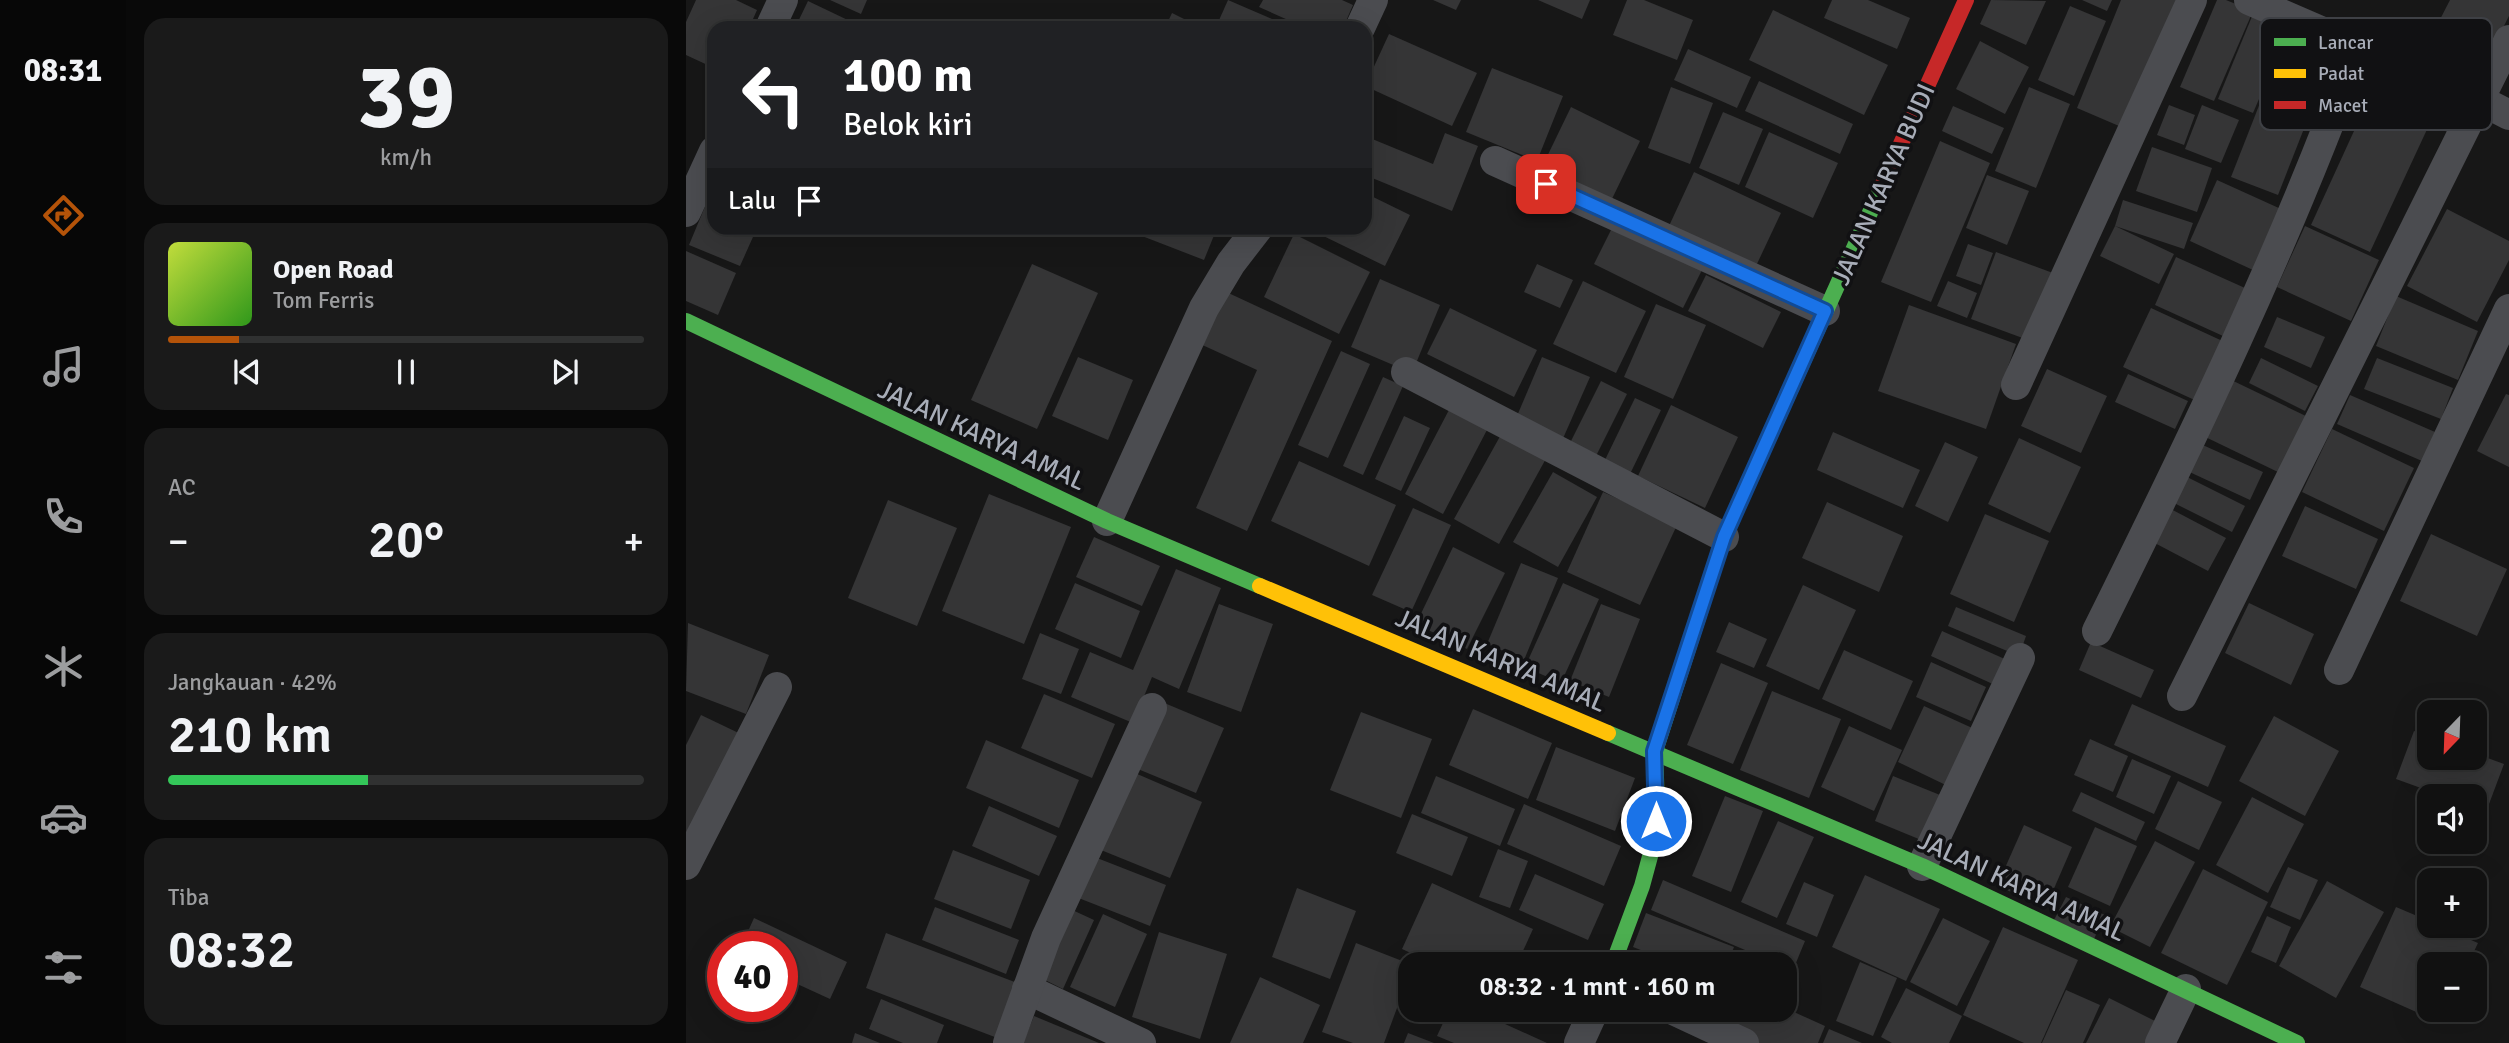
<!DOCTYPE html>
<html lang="id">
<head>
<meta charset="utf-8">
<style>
	body { margin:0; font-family:Signika,sans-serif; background:#1a1a1a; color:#f1f3f6; height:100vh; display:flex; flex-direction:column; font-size:26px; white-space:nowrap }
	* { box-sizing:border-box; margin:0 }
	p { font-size:23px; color:#9c9d9f }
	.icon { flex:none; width:38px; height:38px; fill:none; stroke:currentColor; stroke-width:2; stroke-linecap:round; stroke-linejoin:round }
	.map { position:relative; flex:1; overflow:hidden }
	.sheet { display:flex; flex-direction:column; gap:18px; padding:18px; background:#090909; width:560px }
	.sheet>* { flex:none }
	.hud { position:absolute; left:21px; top:21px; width:665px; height:214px; border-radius:21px; box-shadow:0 7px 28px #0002,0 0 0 2px #303131; background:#202124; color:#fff; overflow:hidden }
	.needle { width:46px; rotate:203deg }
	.fabs { position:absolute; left:1731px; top:700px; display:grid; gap:14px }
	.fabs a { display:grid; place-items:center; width:70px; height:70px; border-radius:14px; background:#111; box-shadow:0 7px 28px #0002,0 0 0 2px #303131; font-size:35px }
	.speed { position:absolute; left:21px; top:931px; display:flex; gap:14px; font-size:35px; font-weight:700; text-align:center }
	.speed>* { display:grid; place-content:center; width:91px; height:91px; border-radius:50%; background:#111; box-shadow:0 7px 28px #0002,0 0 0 2px #303131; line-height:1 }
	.speed .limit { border:10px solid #d22; background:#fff; color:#111 }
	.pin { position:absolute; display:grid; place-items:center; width:60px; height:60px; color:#fff; margin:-30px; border-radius:14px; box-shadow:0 4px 10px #0006 }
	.me { position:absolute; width:77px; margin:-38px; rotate:0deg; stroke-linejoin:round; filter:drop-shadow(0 0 5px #0008) }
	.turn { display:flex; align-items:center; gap:24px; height:147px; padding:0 21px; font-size:32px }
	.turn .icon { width:91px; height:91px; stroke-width:2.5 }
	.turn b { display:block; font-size:49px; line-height:60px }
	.then { display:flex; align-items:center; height:66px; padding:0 21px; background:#0003; gap:14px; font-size:26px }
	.big { font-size:52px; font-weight:600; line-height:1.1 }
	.sheet .widget { flex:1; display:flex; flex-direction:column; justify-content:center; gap:10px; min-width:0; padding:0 24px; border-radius:21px; background:#1a1a1a }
	.sheet .dial { align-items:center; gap:0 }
	.dial b { font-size:91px; line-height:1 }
	.song { display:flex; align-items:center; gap:21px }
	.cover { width:84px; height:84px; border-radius:10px; background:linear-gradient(135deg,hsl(70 70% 55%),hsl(110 70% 35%)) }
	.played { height:7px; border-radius:4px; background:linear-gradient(90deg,#b45309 15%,#303131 15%) }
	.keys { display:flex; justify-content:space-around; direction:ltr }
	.heat { display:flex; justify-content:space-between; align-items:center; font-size:38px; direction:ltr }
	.charge { height:10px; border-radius:5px; background:linear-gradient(90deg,#34c759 42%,#303131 0) }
	.trip { position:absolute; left:712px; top:952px; width:399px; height:70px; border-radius:21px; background:#111; box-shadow:0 7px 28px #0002,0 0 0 2px #303131; font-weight:600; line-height:70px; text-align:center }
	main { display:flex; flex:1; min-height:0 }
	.tabs { display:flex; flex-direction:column; width:126px; justify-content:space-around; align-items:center; background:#070707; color:#9c9d9f }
	.tabs .icon { width:49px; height:49px }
	.tabs .active { color:#b45309 }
	.tabs b { font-size:32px; color:#f1f3f6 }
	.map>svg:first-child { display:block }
	.building { fill:#353536 }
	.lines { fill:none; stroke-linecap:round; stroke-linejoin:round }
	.street { stroke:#4b4c50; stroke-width:30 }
	.fast { stroke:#4caf50; stroke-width:16 }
	.slow { stroke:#ffc107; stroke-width:16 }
	.jam { stroke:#c62828; stroke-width:16 }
	.route-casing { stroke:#114b97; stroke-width:18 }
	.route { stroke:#1a73e8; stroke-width:12 }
	.labels { text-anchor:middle; stroke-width:7; stroke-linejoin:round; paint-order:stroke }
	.street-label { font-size:26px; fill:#a8adb8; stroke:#111113 }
	.key { fill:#111113; stroke:#3e4045; stroke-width:2 }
	.key-label { font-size:19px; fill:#a8adb8 }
</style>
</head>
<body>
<main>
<nav class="tabs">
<b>08:31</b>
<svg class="icon active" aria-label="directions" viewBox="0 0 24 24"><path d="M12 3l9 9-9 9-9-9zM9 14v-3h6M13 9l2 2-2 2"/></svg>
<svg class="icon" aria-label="music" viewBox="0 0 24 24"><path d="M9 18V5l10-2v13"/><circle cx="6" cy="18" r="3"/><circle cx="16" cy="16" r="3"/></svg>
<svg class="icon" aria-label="phone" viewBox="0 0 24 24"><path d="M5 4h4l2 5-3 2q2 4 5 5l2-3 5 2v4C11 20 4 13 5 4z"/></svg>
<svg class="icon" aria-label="climate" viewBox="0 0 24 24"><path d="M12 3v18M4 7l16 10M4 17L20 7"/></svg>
<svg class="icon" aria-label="car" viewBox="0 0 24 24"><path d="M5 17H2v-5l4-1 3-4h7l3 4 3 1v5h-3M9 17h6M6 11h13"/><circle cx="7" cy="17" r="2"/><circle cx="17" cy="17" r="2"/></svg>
<svg class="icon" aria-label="filters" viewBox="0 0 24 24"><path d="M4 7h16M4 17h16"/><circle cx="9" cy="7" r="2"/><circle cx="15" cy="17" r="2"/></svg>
</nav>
<section class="sheet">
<div class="widget dial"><b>39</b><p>km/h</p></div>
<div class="widget">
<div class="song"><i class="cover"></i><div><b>Open Road</b><p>Tom Ferris</p></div></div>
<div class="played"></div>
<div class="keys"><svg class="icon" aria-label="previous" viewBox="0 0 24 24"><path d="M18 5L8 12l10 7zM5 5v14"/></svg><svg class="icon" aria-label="pause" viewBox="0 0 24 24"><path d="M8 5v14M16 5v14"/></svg><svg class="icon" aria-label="next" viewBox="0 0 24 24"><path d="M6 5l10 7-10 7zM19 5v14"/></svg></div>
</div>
<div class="widget"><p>AC</p>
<div class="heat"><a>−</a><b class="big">20°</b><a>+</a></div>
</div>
<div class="widget"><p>Jangkauan · 42%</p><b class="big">210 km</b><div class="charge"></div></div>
<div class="widget"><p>Tiba</p><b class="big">08:32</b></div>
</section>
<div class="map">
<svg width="1823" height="1043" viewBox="0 0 1823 1043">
	<rect width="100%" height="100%" fill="#171717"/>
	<g class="building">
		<polygon points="10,0 50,0 71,10 63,28 28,28 28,68 0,55 0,22"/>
		<polygon points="144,0 181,0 175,14"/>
		<polygon points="542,0 586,19 582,28 530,27"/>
		<polygon points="577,0 656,0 667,5 657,28 620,28 573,7"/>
		<polygon points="747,0 775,0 770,10"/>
		<polygon points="852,0 904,0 896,19"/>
		<polygon points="941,0 958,0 1007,20 991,60 927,35"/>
		<polygon points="1146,0 1182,0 1224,18 1211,49 1138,18"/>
		<polygon points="1305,0 1360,1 1340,45 1294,24"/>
		<polygon points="1396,0 1426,0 1421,11"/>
		<polygon points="1435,0 1492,0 1440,129 1391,108"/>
		<polygon points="1531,0 1540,0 1567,11 1528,101 1494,87"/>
		<polygon points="1764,0 1823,0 1823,16 1799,63 1746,35"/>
		<polygon points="122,1 168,23 166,28 109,28"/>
		<polygon points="1384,6 1420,21 1388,96 1352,80"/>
		<polygon points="1087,10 1202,65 1178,115 1063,60"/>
		<polygon points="486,13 516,28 479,28"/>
		<polygon points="1567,14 1603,29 1567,113 1532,99"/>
		<polygon points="703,34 791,73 766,126 679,86"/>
		<polygon points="1294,41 1343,67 1319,114 1270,89"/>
		<polygon points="1002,49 1065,77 1051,108 988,80"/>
		<polygon points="806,68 877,96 851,161 780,132"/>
		<polygon points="1583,80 1630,98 1592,195 1545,177"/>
		<polygon points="1073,81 1167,124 1154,154 1059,111"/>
		<polygon points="985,87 1027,103 1004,164 962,148"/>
		<polygon points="1343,87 1384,104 1350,188 1309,171"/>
		<polygon points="1684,96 1744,123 1684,252 1625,225"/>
		<polygon points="1758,101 1784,112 1773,137 1748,126"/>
		<polygon points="1483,105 1509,115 1498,145 1471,135"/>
		<polygon points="1516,105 1553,120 1535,163 1499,149"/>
		<polygon points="1267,106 1318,128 1306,154 1256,131"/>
		<polygon points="885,107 954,141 924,203 855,169"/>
		<polygon points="1037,112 1077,129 1053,185 1013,168"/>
		<polygon points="1083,132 1152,163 1127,218 1059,187"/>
		<polygon points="759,133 792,146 766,211 679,175 679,136 747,164"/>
		<polygon points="1254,141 1304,163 1245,302 1195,282"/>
		<polygon points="1466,147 1526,168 1511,212 1450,191"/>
		<polygon points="1008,172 1095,213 1070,266 983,226"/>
		<polygon points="1301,175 1343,191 1321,245 1280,228"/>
		<polygon points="1531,180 1595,209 1567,270 1504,241"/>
		<polygon points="28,185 28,228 71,228 54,266 3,245"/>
		<polygon points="679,193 724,215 699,266 621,228 679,228"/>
		<polygon points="1437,200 1507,223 1498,249 1429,226 1488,254 1473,284 1414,256 1429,226"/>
		<polygon points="1761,209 1823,241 1823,260 1791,322 1721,286"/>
		<polygon points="930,220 1019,264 997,308 908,264"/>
		<polygon points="1619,226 1693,260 1665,321 1591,287"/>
		<polygon points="460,228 531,228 518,260 456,236"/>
		<polygon points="608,234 684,272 653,334 578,297"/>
		<polygon points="1282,244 1307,253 1295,285 1270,276"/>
		<polygon points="0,251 50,273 32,315 0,301"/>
		<polygon points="1310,252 1367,273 1342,340 1285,319"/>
		<polygon points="1490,257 1559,288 1537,336 1469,305"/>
		<polygon points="346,264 412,293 351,429 285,400"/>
		<polygon points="851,264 887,280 874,308 838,292"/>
		<polygon points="1020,275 1095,312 1077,348 1002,311"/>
		<polygon points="694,279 754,305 726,373 665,347"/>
		<polygon points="897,281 960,311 930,373 867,344"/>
		<polygon points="1262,281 1291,293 1281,318 1251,306"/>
		<polygon points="536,290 646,341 561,531 510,508 571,370 512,343"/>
		<polygon points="1710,296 1792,331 1772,380 1690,346"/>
		<polygon points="970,304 1020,325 987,399 938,377"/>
		<polygon points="1223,305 1330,344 1300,429 1192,391"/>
		<polygon points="764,308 851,350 828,397 741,354"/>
		<polygon points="1465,308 1543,344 1515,403 1437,367"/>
		<polygon points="1591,317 1639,337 1625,368 1578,347"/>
		<polygon points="655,351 684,364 642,458 612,445"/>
		<polygon points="392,357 447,380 422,440 366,416"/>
		<polygon points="856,357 904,377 875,443 828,423"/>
		<polygon points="1575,358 1632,386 1619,411 1563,383"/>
		<polygon points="1691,358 1767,388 1755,419 1678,389"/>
		<polygon points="1361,369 1421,396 1395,453 1335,426"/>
		<polygon points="1442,374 1502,401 1489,429 1429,402"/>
		<polygon points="1537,376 1622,417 1594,473 1509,432"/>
		<polygon points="697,377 717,386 677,475 657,466"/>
		<polygon points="915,381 941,394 907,462 881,449"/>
		<polygon points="1820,394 1823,395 1823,467 1791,451"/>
		<polygon points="1664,395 1749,432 1736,461 1651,424"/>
		<polygon points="949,398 975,410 944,474 918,462"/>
		<polygon points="985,405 1052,437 1019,508 952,476"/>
		<polygon points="764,408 802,428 757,514 719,494"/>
		<polygon points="718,416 744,428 715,491 689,479"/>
		<polygon points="1646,429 1728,468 1698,531 1616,492"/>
		<polygon points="817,431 862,455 813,544 768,519"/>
		<polygon points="1147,432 1234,470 1217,508 1131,470"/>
		<polygon points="1333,438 1395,467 1364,533 1302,504"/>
		<polygon points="1259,442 1292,457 1262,522 1229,506"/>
		<polygon points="1510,442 1577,472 1564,500 1497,469"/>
		<polygon points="613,461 710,505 683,566 585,521"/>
		<polygon points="867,472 911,497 872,567 827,542"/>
		<polygon points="1499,476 1559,506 1546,532 1486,502"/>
		<polygon points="917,492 991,525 954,605 881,572"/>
		<polygon points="303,494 385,527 338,644 256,611"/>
		<polygon points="202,500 271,528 231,626 162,598"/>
		<polygon points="1141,502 1217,536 1193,592 1116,558"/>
		<polygon points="1619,506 1692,539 1670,589 1596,556"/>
		<polygon points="1481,507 1540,538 1522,571 1463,540"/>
		<polygon points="727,508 765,525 725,612 686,595"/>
		<polygon points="1299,514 1363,541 1328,622 1264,594"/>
		<polygon points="1745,534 1821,569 1791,636 1714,601"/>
		<polygon points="408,537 474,566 456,606 390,577"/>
		<polygon points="767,547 819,573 781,649 730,624"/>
		<polygon points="835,563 872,578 838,660 801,644"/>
		<polygon points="490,569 535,588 493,689 466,677 447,723 385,697 404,652 447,670"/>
		<polygon points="389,583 454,611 435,658 369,629"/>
		<polygon points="877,583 913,599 875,683 839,667"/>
		<polygon points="1117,585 1170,610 1133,690 1080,666"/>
		<polygon points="1563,603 1628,634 1605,685 1539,653"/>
		<polygon points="533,604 587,624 555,712 501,692"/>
		<polygon points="915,604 954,619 923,697 884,681"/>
		<polygon points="1270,607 1340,636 1333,656 1262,626"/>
		<polygon points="1043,622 1081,639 1068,668 1030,652"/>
		<polygon points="2,623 83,655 60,714 0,691"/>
		<polygon points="1256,631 1321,660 1309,685 1245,656"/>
		<polygon points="354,633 393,649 375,694 336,679"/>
		<polygon points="1405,642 1468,670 1455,698 1393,670"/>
		<polygon points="1158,650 1227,681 1205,730 1136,699"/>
		<polygon points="1245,662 1300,687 1285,721 1230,697"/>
		<polygon points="1035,663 1082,683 1047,764 1001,745"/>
		<polygon points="1086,691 1155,719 1123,798 1054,770"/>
		<polygon points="358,694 429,724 406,778 335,748"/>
		<polygon points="476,702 538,728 510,793 447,767"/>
		<polygon points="1446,704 1540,746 1522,787 1428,745"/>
		<polygon points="1238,706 1295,732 1268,789 1212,762"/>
		<polygon points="787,709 866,743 842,799 763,765"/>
		<polygon points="675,712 746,739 715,818 644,790"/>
		<polygon points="15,715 61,737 0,847 0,745"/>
		<polygon points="1588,716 1653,751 1619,816 1553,781"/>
		<polygon points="1163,726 1216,750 1188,811 1135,787"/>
		<polygon points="1728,731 1743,736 1743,758 1788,758 1788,753 1818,764 1800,812 1788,808 1788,796 1757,796 1710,779"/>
		<polygon points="1404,739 1442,756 1427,792 1388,775"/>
		<polygon points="300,740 393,780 373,828 280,788"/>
		<polygon points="870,747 949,778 929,831 850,800"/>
		<polygon points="1446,759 1485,776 1468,814 1430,797"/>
		<polygon points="442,770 516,802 484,878 410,848"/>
		<polygon points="750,776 829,809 814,846 735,813"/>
		<polygon points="1207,776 1259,797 1240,842 1189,821"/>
		<polygon points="1492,781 1536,802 1513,850 1469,829"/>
		<polygon points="1395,792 1459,822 1450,841 1386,811"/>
		<polygon points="1039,796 1077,811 1045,892 1006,876"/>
		<polygon points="1566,797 1618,824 1582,893 1530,865"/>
		<polygon points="838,804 935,846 918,886 821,844"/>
		<polygon points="303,806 371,836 353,876 286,846"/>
		<polygon points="726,814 782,837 766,876 710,853"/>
		<polygon points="1092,821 1128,837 1091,918 1055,902"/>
		<polygon points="1338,825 1386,847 1360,907 1311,886"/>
		<polygon points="1409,827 1451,846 1424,906 1382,887"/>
		<polygon points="1469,841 1509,862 1464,947 1424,927"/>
		<polygon points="812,849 842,861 824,908 793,897"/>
		<polygon points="267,850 344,880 325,929 248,899"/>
		<polygon points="406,856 480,885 464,926 390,897"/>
		<polygon points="1602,867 1632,880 1614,920 1584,907"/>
		<polygon points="1517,869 1582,902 1541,985 1475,953"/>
		<polygon points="849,874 918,904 902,940 833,910"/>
		<polygon points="1179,875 1254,909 1220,981 1146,947"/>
		<polygon points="977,880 1119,941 1107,970 1099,967 1099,964 1092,964 965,910"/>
		<polygon points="1641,881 1698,912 1650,998 1593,966"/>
		<polygon points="1118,882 1148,895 1131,937 1100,924"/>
		<polygon points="746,883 847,929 831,964 749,964 716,949"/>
		<polygon points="611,888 670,911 644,979 586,957"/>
		<polygon points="1380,897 1419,915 1408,939 1368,920"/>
		<polygon points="249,907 333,940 320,974 236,940"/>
		<polygon points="1710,907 1743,921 1743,926 1753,926 1792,943 1782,964 1743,964 1743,1010 1761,1010 1755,1023 1674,987"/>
		<polygon points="382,908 408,920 377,989 351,976"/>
		<polygon points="960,913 1048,947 1041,964 991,964 947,947"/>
		<polygon points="417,914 461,934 429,1007 384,987"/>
		<polygon points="1581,916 1605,927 1590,963 1565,952"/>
		<polygon points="68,918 161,962 144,999 96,977 96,947 55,947"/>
		<polygon points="1257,918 1304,941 1271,1006 1224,982"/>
		<polygon points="1317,927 1392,960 1355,1043 1338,1043 1277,1015"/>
		<polygon points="473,932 541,954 514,1039 446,1017"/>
		<polygon points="200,933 334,984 314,1039 180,988"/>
		<polygon points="670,943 724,964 724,973 698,1043 667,1043 636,1032"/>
		<polygon points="1174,962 1211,978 1187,1036 1150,1021"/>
		<polygon points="574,977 634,1005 617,1043 544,1043"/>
		<polygon points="1220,988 1276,1016 1263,1043 1206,1043 1195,1037"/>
		<polygon points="1380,990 1414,1005 1397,1043 1356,1043"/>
		<polygon points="1423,998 1475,1024 1466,1043 1400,1043"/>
		<polygon points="195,999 258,1025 251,1043 217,1043 183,1029"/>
		<polygon points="1099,1008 1139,1026 1132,1043 1070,1043 1022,1022 1028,1010"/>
		<polygon points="763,1010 788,1010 861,1043 768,1043 751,1036"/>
		<polygon points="851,1010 877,1010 872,1020"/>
		<polygon points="348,1016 413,1043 337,1043"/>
		<polygon points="1143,1029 1176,1043 1137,1043"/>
		<polygon points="169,1033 194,1043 166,1043"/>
		<polygon points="722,1033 748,1043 718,1043"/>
	</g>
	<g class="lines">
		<g class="street">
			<polyline points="1563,0 1794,100 1823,115"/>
			<polyline points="84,28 97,0"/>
			<polyline points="674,28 687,0"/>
			<polyline points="809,161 1139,311"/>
			<polyline points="0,212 28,151"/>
			<polyline points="720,372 1038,537"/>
			<polyline points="1330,385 1506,0"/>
			<polyline points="421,521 518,308 545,263 572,228"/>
			<path d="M1411 631C1506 440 1599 247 1672 47"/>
			<polyline points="1653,670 1823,309"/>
			<polyline points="1496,696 1823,40"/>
			<polyline points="0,865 91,687"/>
			<polyline points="1236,866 1334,658"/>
			<polyline points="341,989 455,1043"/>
			<polyline points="987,1010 1058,1043"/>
			<polyline points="322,1043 360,938 466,708"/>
			<polyline points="893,1043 908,1010"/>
			<polyline points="1474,1043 1500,989"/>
		</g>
		<g class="fast">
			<polyline points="0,321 421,521 574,586"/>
			<polyline points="922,733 1236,866 1611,1043"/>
			<polyline points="927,964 956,886 969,838 971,804 969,751 1038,537 1196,186"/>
		</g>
		<polyline class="slow" points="574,586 922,733"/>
		<polyline class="jam" points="1196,186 1280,0"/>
	</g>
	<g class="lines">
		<g class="route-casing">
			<polyline id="route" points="860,184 1139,311 1038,537 968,751 970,821"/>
		</g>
		<use href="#route" class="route"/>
	</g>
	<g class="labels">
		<g class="street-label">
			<text transform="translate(1197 184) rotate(-66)" y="9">JALAN KARYA BUDI</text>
			<text transform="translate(296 435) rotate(25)" y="9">JALAN KARYA AMAL</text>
			<text transform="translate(815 660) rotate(23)" y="9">JALAN KARYA AMAL</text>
			<text transform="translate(1336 886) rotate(25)" y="9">JALAN KARYA AMAL</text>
		</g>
	</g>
	<rect x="1574" y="18" width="232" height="112" rx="10" class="key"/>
	<rect x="1588" y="38" width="32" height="8" fill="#4caf50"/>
	<rect x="1588" y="69" width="32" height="9" fill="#ffc107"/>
	<rect x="1588" y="101" width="32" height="8" fill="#c62828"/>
	<g class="key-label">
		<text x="1632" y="49">Lancar</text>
		<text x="1632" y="80">Padat</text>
		<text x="1632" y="112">Macet</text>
	</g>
</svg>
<div class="fabs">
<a><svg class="needle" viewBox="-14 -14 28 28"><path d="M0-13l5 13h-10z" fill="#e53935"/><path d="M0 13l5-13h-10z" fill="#9c9d9f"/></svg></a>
<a><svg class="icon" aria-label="sound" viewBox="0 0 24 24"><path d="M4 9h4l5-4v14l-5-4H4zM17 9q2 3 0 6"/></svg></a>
<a>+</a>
<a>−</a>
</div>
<div class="speed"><div class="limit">40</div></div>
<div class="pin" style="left:860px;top:184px;background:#d93025"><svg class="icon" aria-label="arrive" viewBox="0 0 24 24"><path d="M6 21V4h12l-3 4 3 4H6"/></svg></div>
<svg class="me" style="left:970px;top:821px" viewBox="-20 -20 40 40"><circle r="17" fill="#1a73e8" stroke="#fff" stroke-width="3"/><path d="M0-11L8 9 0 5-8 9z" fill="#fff"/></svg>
<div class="trip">08:32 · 1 mnt · 160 m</div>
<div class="hud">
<div class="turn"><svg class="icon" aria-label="left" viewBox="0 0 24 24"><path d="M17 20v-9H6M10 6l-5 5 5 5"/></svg><div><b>100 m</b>Belok kiri</div></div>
<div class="then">Lalu<svg class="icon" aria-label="arrive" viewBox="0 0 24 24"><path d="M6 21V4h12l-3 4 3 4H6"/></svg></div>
</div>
</div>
</main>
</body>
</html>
